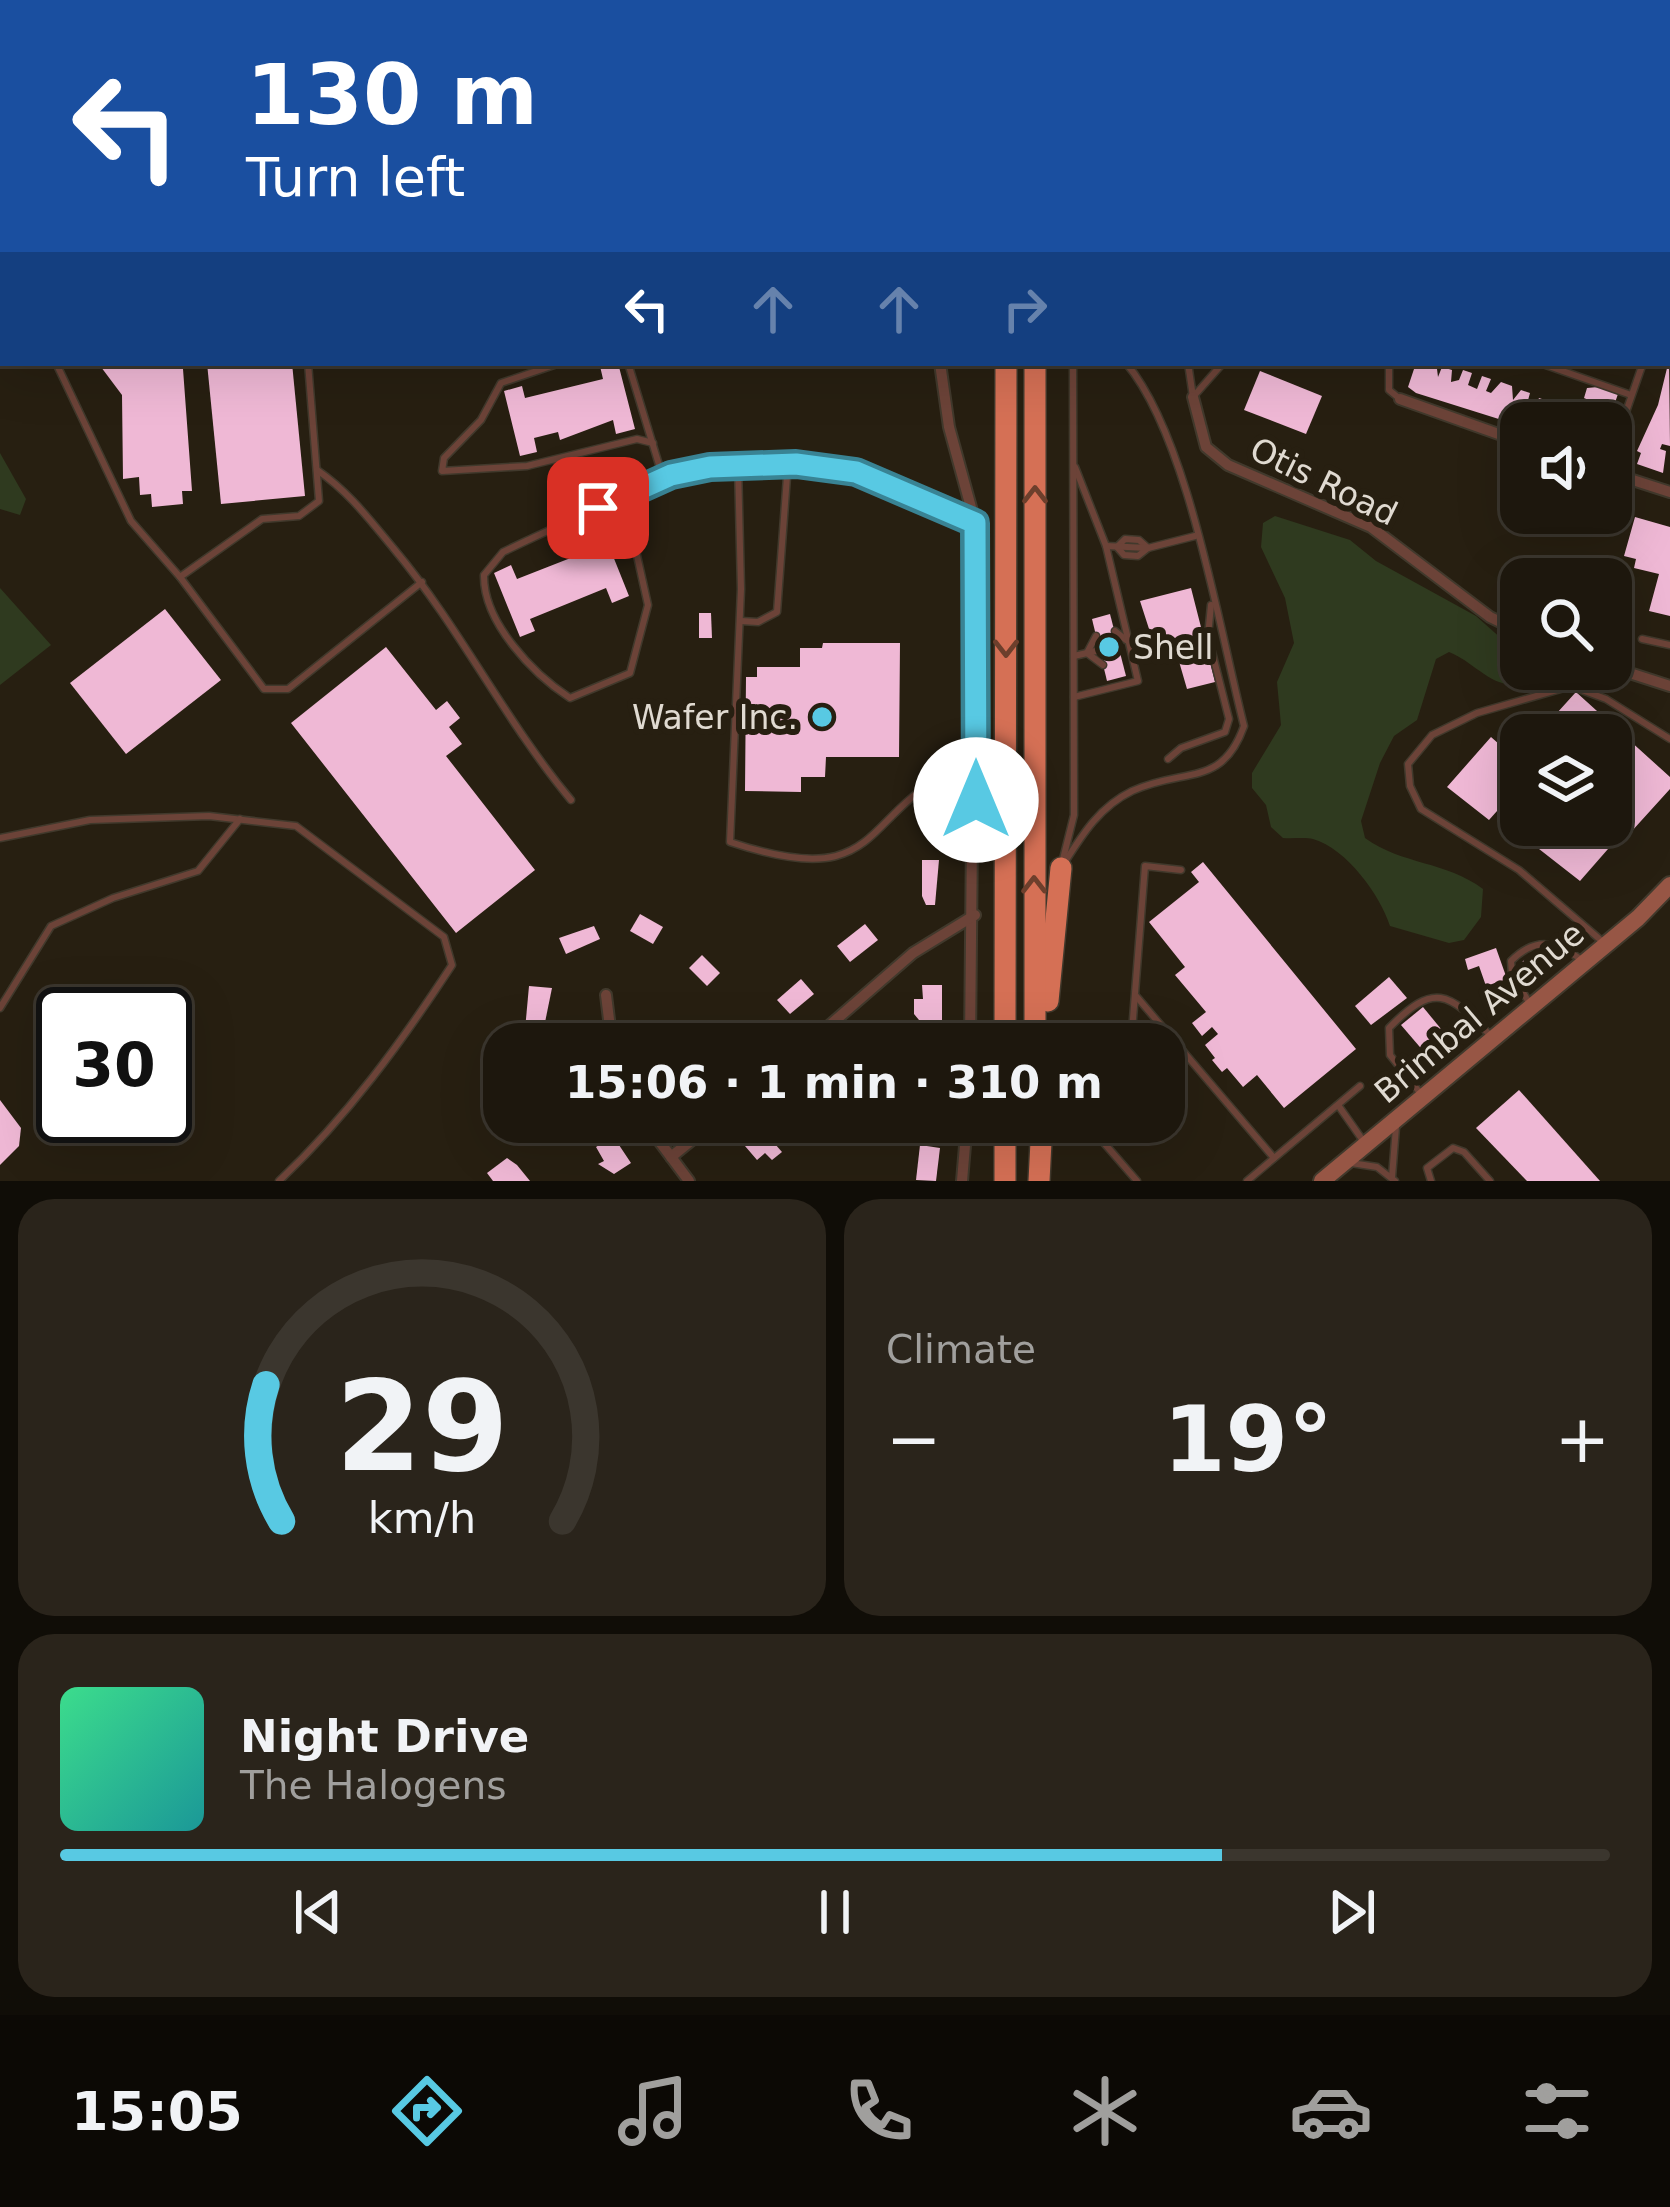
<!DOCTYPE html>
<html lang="en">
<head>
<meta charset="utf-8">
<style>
	body { margin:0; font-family:"DejaVu Sans",sans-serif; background:#2a241b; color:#f1f3f6; height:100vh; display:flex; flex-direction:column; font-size:45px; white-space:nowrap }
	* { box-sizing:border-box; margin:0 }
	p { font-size:39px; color:#a09f9d }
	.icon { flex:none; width:66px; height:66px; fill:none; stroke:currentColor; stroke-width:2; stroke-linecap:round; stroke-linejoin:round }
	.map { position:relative; height:1181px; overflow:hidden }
	.panel { display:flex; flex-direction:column; gap:18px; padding:18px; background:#100d07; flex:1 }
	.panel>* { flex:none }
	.guide { position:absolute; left:0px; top:0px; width:1671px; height:366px; box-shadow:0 12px 48px #0002,0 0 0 3px #3b362e; background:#1a4fa0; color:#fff; overflow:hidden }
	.tools { position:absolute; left:1500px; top:402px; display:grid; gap:24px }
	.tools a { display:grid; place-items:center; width:132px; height:132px; border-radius:24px; background:#1d170d; box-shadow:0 12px 48px #0002,0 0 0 3px #3b362e; font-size:60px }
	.speed { position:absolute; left:36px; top:987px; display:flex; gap:24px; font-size:60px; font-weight:700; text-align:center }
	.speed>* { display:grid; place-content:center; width:156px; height:156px; border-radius:50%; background:#1d170d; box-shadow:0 12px 48px #0002,0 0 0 3px #3b362e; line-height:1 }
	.speed .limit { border:6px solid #111; border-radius:18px; background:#fff; color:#111 }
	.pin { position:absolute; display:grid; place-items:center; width:102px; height:102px; color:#fff; margin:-51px; border-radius:24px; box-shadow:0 6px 18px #0006 }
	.me { position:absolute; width:132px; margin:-66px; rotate:0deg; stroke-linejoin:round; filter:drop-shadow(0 0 9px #0008) }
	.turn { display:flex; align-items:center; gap:42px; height:252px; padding:0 48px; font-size:54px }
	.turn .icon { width:156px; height:156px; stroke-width:2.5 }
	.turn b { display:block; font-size:84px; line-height:102px }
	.lanes { display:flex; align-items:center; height:114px; padding:0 48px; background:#0003; justify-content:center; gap:60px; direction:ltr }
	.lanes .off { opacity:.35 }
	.big { font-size:90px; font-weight:700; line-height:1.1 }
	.panel .widget { flex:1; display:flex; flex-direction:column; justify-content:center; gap:18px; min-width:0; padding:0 42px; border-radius:36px; background:#2a241b }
	.panel .dial { align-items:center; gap:0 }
	.dial svg { height:312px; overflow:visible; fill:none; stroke:#3b362e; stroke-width:7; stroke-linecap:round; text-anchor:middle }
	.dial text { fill:#f1f3f6; stroke:none }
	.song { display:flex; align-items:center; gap:36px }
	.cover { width:144px; height:144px; border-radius:18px; background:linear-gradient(135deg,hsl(150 70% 55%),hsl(180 70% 35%)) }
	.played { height:12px; border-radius:6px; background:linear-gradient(90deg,#58c9e3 75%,#3b362e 75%) }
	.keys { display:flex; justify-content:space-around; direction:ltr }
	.heat { display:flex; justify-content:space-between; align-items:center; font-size:66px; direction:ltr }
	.panel .tiles { flex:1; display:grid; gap:18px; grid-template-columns:1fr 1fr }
	.widget:last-child { grid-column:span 2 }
	.trip { position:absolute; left:483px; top:1023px; width:702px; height:120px; border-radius:36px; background:#1d170d; box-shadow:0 12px 48px #0002,0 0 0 3px #3b362e; font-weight:700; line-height:120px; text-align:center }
	.menu { display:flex; height:192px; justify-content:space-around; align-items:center; background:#0c0905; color:#a09f9d }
	.menu .icon { width:84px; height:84px }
	.menu .selected { color:#58c9e3 }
	.menu b { font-size:54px; color:#f1f3f6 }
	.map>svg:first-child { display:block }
	.green { fill:#2f3a1f }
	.building { fill:#efb8d5 }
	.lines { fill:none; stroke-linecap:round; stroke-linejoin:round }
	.lane-casing { stroke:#41392c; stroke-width:9 }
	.street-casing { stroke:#41392c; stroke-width:14 }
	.secondary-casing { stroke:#41392c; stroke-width:20 }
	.highway-casing { stroke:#41392c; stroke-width:24 }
	.lane { stroke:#6c4338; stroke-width:6 }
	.street { stroke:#6c4338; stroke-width:10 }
	.secondary { stroke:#975645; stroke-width:16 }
	.highway { stroke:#d57055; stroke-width:21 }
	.oneway { stroke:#6d3f2c }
	.route-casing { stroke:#398394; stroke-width:30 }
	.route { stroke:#58c9e3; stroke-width:21 }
	.poi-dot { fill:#58c9e3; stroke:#271f11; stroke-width:4.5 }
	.labels { text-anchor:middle; stroke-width:12; stroke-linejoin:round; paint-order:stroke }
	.street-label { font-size:33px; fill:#e0dad1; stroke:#271f11 }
	.poi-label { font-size:33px; fill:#e0dad1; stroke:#271f11; text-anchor:start }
</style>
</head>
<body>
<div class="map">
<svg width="1670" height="1181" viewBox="0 0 1670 1181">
	<rect width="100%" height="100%" fill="#271f11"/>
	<g class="green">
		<polygon points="0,453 26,499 20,515 0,509"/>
		<path d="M1275 516 1350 540 1376 561 1476 616 1521 656V669H1529V678C1500 699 1476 662 1449 652L1436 659 1417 720 1394 736 1380 763 1361 821 1365 838C1402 865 1446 861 1483 889L1481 917 1464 940 1449 943 1390 926C1380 895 1347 849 1313 839 1305 837 1292 839 1283 838L1271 827 1266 805 1252 788V773L1281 725 1277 682 1294 643 1285 598 1261 547 1263 523Z"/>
		<polygon points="0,588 51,645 0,685"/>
	</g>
	<g class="building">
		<polygon points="1669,360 1670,446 1662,444 1660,449 1666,451 1663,473 1637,464 1641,453 1637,451 1658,405"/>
		<polygon points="98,363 178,363 183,369 192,491 182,491 183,504 152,507 151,494 140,495 139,477 123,479 122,395"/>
		<polygon points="207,363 292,363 305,496 221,504"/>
		<polygon points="618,363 635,429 616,434 613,420 560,440 558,432 534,438 537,452 520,456 504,391 522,386 525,398 603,379 600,366"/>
		<polygon points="1416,363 1437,369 1438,377 1442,367 1452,370 1451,382 1459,380 1463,370 1472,373 1468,385 1477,389 1482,376 1491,379 1486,391 1491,393 1501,382 1512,386 1513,400 1521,390 1530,393 1527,404 1535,407 1539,398 1548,401 1549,414 1559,403 1568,407 1567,423 1521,426 1416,393 1408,387"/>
		<polygon points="1260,371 1322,396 1306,434 1244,410"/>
		<polygon points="1598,387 1618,394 1611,414 1606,423 1582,423 1576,417 1579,407 1587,410 1593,402 1584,398 1587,388"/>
		<polygon points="1635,517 1670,527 1670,616 1649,611 1659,574 1634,568 1636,559 1624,556"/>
		<polygon points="603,531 629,596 612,603 606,588 530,619 535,631 520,637 494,573 511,565 517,579 591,550 586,538"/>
		<polygon points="1191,588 1215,682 1187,689 1178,658 1160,663 1140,601"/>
		<polygon points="165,609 221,680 126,754 70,683"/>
		<polygon points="699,613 711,613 712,638 699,638"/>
		<polygon points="1110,614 1126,676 1107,681 1092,619"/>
		<polygon points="823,643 900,643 899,757 826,757 825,777 801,777 801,792 745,791 746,677 757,677 757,667 800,667 800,648 822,648"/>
		<polygon points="386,647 436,710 447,701 460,718 449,727 462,744 446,756 535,870 456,933 291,723"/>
		<polygon points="1576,692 1670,777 1670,789 1631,832 1611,814 1611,735 1537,735"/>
		<polygon points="1491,737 1516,759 1521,753 1521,784 1489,820 1447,787"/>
		<polygon points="1521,808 1521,825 1603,825 1615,841 1580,881 1507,824"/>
		<polygon points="922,860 939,860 935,905 926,905 922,896"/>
		<polygon points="1203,862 1356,1049 1284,1108 1257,1075 1243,1087 1227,1068 1222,1072 1212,1060 1215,1058 1205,1045 1218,1034 1212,1027 1202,1036 1192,1023 1206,1012 1175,975 1185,967 1149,922 1199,882 1191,872"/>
		<polygon points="640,914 663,927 653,944 630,931"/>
		<polygon points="865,924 878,940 850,962 837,946"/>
		<polygon points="594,926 600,939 566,954 559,938"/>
		<polygon points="1496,948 1507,979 1486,986 1479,966 1468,970 1465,959"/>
		<polygon points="1533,953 1544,965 1527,980 1516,967"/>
		<polygon points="702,955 720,973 707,986 689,968"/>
		<polygon points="1389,977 1407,998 1371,1025 1355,1006"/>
		<polygon points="801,979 814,994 790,1014 777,1000"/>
		<polygon points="922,985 942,985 942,1020 919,1020 914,1014 914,999 923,999"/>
		<polygon points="529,986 552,988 541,1042 524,1041"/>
		<polygon points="1423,1007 1446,1035 1425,1053 1401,1025"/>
		<polygon points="749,1022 764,1038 757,1044 723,1044"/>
		<polygon points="942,1030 940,1044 912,1044 912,1037"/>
		<polygon points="1519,1090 1600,1181 1527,1181 1476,1128"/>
		<polygon points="0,1100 21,1128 19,1146 0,1165"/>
		<polygon points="773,1122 785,1135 775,1144 782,1152 772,1160 765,1153 757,1160 745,1146"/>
		<polygon points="613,1136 631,1163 614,1174 598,1164 604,1161 596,1147"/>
		<polygon points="920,1145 940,1148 936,1181 916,1180"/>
		<polygon points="507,1158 517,1165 530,1181 493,1181 487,1173"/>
	</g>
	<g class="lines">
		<g class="lane-casing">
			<g id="lane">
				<polyline points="388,0 390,3"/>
				<polyline points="63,3 66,0"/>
				<polyline points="1111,3 1111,0"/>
				<polyline points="0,54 3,51"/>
				<polyline points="1668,138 1670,138"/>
				<polyline points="0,258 3,256"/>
				<polyline points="0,288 3,289"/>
				<polyline points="1668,294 1670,288"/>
				<polyline points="56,363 131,521 180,577 262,519 299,516 319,501 308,363"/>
				<polyline points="560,363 501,383 481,420 444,458 442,471 527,466 637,439 653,443"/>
				<polyline points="628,363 663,478"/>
				<polyline points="1188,363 1193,397"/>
				<polyline points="1389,363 1389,390 1400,399"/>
				<polyline points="1540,363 1631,395"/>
				<polyline points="1193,397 1223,363"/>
				<polyline points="1611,455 1643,363"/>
				<path d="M738 465 741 589 730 842C894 897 856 803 973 763"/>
				<path d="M317 470C349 492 369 519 394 549 461 629 505 721 571 800"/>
				<path d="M624 497 648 605 630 673 570 698C533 674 483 622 484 575L503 552 526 541 651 483 711 467 796 463 856 472 972 521"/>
				<polygon points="1125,539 1139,540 1148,548 1138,556 1124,555 1117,547"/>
				<polyline points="1106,546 1148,548 1195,536"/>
				<polyline points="180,577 264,689 288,689 422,582"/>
				<polyline points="741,621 758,622 777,612 788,463"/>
				<polyline points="1115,631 1126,640"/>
				<polyline points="1096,636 1087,653 1103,665"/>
				<polyline points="1642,639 1670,645"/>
				<polyline points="1074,656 1100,650"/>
				<polyline points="1074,697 1138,681 1106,546 1075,467"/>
				<polyline points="1168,759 1181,748 1225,732 1229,719 1208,636 1211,605"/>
				<path d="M0 838 90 820 209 816 296 826 444 937 452 965C401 1043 347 1117 279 1181"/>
				<polyline points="1063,859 1074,815 1073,363"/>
				<path d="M1063 865C1082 835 1099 807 1132 791 1185 767 1222 788 1244 726 1219 628 1188 436 1126 363"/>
				<polyline points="1603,942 1519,870 1421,809 1410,786 1408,764 1432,735 1477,713 1571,686 1606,699 1670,739"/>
				<polyline points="1136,996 1274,1158"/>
				<path d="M1530 1004 1512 974 1511 961C1536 936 1556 942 1582 960"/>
				<polyline points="0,1008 51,926 113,898 198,871 240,819"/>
				<polyline points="1131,1044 1145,866 1181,870"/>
				<path d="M1421 1094 1390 1055 1389 1028C1434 982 1448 992 1489 1034"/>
				<polyline points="1338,1105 1364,1142"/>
				<polyline points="1106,1122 1104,1143 1137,1181"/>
				<polyline points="1351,1163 1377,1167 1395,1181"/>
				<polyline points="1392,1177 1396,1127"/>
				<polyline points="1247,1181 1360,1086"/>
				<polyline points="1431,1181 1427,1168 1453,1148 1464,1152 1490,1181"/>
			</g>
		</g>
		<g class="street-casing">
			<g id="street">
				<polyline points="928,0 929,3"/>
				<polyline points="940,363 949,427 975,522 970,1044"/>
				<polyline points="1193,397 1206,447 1228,465 1371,527 1490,617 1521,632"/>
				<polyline points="1400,399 1521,442"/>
				<polyline points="1611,473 1670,492"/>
				<polyline points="1611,667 1670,686"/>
				<polyline points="606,995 612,1044"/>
				<polyline points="808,1044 913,953 975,915"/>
				<polyline points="645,1122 689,1181"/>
				<polyline points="671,1157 714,1122"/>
				<polyline points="962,1181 967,1122"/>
			</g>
		</g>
		<g class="secondary-casing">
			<polyline id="secondary" points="1322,1181 1638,918 1670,885"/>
		</g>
		<g class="highway-casing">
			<g id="highway">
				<polyline points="1007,3 1007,0"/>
				<polyline points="1036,3 1036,0"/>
				<polyline points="1048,1001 1061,868"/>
				<polyline points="1005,1044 1006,363"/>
				<polyline points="1035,1044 1035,363"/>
				<polyline points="1005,1122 1005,1181"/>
				<polyline points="1039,1181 1042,1122"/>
			</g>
		</g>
		<use href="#lane" class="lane"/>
		<use href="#street" class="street"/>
		<use href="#secondary" class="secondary"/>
		<use href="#highway" class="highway"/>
	</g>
	<defs><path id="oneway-chevron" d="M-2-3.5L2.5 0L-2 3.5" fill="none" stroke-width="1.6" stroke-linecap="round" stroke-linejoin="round" transform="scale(3)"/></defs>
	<g class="oneway">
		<use href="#oneway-chevron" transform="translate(1035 495) rotate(-90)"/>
		<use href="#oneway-chevron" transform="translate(1006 648) rotate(90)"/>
		<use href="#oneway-chevron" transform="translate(1034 885) rotate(-90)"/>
	</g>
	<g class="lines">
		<g class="route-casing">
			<polyline id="route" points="598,508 671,475 710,467 796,464 856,472 975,523 976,800"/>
		</g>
		<use href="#route" class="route"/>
	</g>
	<g class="poi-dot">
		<circle cx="1109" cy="647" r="12"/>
		<circle cx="822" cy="717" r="12"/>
	</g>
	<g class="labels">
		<g class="street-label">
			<text transform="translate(1324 481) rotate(26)" y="12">Otis Road</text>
			<text transform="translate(1479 1012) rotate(-40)" y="12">Brimbal Avenue</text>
		</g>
		<g class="poi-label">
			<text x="1133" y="659">Shell</text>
			<text x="798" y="729" text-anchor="end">Wafer Inc.</text>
		</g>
	</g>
</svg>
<div class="tools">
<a><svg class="icon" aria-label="sound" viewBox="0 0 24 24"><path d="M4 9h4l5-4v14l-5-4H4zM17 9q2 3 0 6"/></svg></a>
<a><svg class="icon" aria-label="search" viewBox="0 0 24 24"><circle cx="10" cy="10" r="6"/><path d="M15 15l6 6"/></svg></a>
<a><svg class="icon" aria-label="layers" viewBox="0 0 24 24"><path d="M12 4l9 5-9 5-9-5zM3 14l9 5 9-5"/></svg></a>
</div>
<div class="speed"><div class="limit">30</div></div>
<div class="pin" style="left:598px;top:508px;background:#d93025"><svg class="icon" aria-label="arrive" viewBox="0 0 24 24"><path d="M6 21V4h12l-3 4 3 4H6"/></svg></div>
<svg class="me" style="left:976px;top:800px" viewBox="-20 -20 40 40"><circle r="19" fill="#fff"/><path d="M0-13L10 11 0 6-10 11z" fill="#58c9e3"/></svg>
<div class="trip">15:06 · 1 min · 310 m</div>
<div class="guide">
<div class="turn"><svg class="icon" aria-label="left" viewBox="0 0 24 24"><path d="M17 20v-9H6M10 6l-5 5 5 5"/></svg><div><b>130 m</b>Turn left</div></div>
<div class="lanes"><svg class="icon" aria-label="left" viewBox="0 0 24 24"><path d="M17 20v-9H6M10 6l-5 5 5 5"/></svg><svg class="icon off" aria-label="ahead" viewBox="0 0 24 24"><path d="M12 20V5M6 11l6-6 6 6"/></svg><svg class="icon off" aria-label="ahead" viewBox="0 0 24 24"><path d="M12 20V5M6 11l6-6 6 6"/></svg><svg class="icon off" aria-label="right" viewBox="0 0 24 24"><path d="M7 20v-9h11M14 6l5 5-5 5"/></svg></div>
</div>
</div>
<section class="panel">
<div class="tiles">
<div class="widget dial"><svg viewBox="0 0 100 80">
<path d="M14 69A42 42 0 1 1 86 69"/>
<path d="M14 69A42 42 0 0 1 10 34" stroke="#58c9e3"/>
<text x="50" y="56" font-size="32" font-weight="700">29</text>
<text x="50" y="72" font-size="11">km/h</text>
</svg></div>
<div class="widget"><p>Climate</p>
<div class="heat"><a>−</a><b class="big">19°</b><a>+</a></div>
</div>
<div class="widget">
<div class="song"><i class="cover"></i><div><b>Night Drive</b><p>The Halogens</p></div></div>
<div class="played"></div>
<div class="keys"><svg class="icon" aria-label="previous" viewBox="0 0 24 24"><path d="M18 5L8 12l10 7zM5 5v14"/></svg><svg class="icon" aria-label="pause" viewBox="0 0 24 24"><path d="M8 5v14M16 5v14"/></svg><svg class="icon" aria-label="next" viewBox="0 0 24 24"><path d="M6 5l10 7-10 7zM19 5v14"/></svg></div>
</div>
</div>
</section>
<nav class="menu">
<b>15:05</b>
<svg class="icon selected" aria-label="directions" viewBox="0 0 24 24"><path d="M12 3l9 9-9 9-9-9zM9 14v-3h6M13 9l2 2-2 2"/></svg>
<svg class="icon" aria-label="music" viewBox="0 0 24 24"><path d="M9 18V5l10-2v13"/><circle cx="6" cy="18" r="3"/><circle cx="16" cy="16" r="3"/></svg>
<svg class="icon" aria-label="phone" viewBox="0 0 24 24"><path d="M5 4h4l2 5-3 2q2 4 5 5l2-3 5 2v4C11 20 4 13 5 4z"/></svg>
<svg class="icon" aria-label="climate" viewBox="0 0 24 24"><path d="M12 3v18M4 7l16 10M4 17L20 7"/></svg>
<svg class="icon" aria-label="car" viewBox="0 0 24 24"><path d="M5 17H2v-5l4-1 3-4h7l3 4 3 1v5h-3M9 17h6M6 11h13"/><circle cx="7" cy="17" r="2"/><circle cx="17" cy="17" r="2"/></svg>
<svg class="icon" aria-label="filters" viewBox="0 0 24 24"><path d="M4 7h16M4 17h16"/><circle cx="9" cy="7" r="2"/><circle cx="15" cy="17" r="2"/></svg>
</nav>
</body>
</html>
